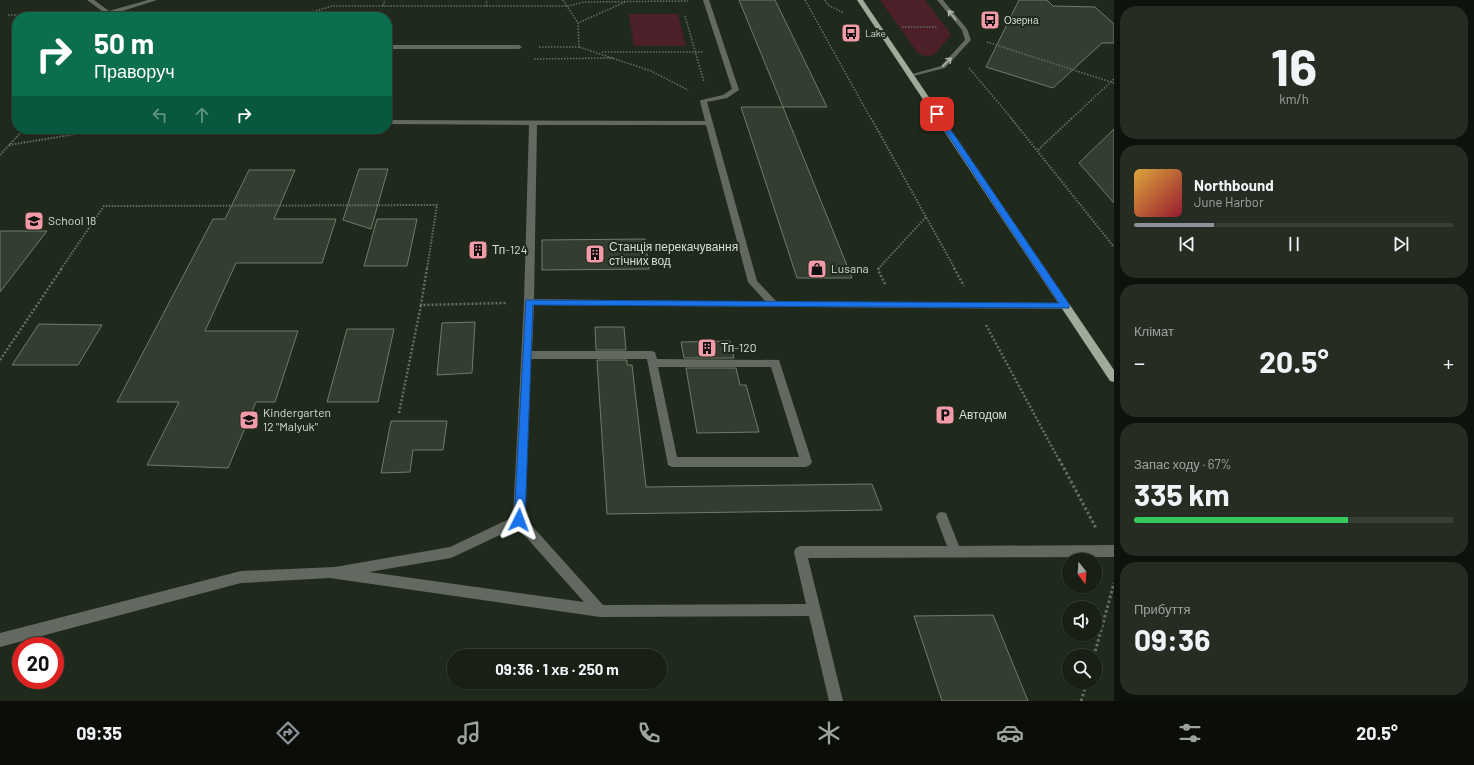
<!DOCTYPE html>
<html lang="uk">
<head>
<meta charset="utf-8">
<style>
	body { margin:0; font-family:Barlow,sans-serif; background:#252d22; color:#f1f3f6; height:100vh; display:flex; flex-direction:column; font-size:15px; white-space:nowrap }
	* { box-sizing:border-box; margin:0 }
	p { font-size:13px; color:#9fa3a0 }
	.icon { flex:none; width:22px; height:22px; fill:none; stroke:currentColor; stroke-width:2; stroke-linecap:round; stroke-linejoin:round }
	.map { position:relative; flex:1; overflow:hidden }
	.side { display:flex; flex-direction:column; gap:6px; padding:6px; background:#0d120c; width:360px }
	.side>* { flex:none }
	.guide { position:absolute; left:12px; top:12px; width:380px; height:122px; border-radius:16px; box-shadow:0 1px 3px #0004,0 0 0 1px #363e34; background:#0b6e4f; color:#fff; overflow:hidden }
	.needle { width:26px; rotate:163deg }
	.controls { position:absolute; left:1062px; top:553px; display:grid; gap:8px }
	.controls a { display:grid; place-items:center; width:40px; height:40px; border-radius:50%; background:#182015; box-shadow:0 1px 3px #0004,0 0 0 1px #363e34; font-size:20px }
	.speed { position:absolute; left:12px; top:637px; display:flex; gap:8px; font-size:20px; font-weight:700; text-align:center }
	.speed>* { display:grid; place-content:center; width:52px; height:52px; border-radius:50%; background:#182015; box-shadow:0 1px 3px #0004,0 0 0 1px #363e34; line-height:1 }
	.speed .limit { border:6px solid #d22; background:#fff; color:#111 }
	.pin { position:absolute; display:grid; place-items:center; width:34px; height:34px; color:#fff; margin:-17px; border-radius:8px; box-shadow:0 2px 6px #0006 }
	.me { position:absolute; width:44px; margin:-22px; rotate:3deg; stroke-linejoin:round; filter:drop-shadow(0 0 3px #0008) }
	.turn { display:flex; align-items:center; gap:14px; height:84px; padding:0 16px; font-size:18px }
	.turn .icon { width:52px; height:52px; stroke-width:2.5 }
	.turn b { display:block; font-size:28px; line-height:34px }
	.lanes { display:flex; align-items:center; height:38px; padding:0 16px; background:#0003; justify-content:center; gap:20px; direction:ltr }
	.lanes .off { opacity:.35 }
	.big { font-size:30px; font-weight:700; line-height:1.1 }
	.side .card { flex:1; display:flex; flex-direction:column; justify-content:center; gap:6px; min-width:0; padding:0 14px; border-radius:16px; background:#252d22 }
	.side .dial { align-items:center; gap:0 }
	.dial b { font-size:52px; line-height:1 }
	.song { display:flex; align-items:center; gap:12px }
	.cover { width:48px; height:48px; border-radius:6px; background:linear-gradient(135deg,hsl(40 70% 55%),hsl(350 70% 35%)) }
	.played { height:4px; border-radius:2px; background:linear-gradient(90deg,#8c9099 25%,#363e34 25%) }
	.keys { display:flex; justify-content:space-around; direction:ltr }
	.heat { display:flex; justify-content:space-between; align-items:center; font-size:22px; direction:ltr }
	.charge { height:6px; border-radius:3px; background:linear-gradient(90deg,#34c759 67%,#363e34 0) }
	.trip { position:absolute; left:447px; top:649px; width:220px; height:40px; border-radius:20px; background:#182015; box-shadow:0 1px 3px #0004,0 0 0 1px #363e34; font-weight:700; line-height:40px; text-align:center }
	.tab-bar { display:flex; height:64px; justify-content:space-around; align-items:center; background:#0a0d08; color:#9fa3a0 }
	.tab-bar .icon { width:28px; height:28px }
	.tab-bar .selected { color:#8c9099 }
	.tab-bar b { font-size:18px; color:#f1f3f6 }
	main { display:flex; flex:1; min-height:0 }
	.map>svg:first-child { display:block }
	.green { fill:#4d2029 }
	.building { fill:#343e30; stroke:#707b6b }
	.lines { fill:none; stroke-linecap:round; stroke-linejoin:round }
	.path-far3 { stroke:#666f63; stroke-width:1.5; stroke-dasharray:1.5 1.5; stroke-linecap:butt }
	.path-far2 { stroke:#666f63; stroke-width:2; stroke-dasharray:1.5 1.5; stroke-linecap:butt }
	.path-far1 { stroke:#666f63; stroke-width:2.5; stroke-dasharray:2 2; stroke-linecap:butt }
	.path { stroke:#666f63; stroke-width:3; stroke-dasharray:2.5 2.5; stroke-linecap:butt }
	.minor { fill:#636961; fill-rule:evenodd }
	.major { fill:#a0ab9c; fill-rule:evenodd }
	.oneway { stroke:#afb6ad }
	.route { fill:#1a73e8; stroke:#114b97 }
	.labels { text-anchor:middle; stroke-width:4; stroke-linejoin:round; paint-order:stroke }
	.far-poi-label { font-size:10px; fill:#d8dfd6; stroke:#202a1c; text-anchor:start }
	.poi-label { font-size:12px; fill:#d8dfd6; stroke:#202a1c; text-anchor:start }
</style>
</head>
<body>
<main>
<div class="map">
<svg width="1114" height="701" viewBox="0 0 1114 701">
	<rect width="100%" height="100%" fill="#202a1c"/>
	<g class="green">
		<polygon points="880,0 925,0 950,33 950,36 934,55 924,56 918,53"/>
		<polygon points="629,14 678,14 686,46 634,46"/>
	</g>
	<g class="building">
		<polygon points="739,0 775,0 827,107 783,107"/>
		<polygon points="1019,0 1047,0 1053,6 1095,7 1114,24 1114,43 1102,43 1053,88 986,67"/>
		<polygon points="741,107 783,107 852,278 797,278"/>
		<polygon points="1114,129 1114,203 1079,163"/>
		<polygon points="359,169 388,169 371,229 343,220"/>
		<polygon points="249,170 295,170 274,219 336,219 322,263 236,263 205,331 298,331 275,402 256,402 228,468 147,465 179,402 117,402 213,219 225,219"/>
		<polygon points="377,219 417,219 407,266 364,266"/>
		<polygon points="0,231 47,231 0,292"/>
		<polygon points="645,239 649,269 542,270 542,240"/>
		<polygon points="475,322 472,373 437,375 442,323"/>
		<polygon points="39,324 102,325 78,365 12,365"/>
		<polygon points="595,327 624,327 626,350 596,350"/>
		<polygon points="347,329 394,329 378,402 327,402"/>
		<polygon points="730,341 734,358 684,358 681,342"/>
		<polygon points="597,360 627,360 627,365 632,365 646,487 872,484 882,510 607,514"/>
		<polygon points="686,368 736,368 740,385 746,385 759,432 697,433"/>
		<polygon points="391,421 447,421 443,450 413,450 410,472 381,473"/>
		<polygon points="993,615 1028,701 942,701 914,616"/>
	</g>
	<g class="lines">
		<g class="path-far3">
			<polyline points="563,0 578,23"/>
			<polyline points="805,0 871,119"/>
			<polyline points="825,0 828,5 844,13"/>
			<polyline points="383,6 385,0"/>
			<polyline points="486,6 487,0"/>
			<polyline points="8,15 77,15"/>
			<polyline points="685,16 704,82"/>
			<polyline points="296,17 332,6 568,6 584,2 688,1"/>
			<polyline points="902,27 937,27"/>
			<polyline points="987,42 1114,83"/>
			<polyline points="539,47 579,47 578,23 625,2"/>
			<polyline points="579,47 651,71 688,90"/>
			<polyline points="602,52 703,52"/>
			<polyline points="534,59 615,58"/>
			<polyline points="969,68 1012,119"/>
			<polyline points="1071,119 1114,79"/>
		</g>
		<g class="path-far2">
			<polyline points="871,118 955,269"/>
			<polyline points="1011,118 1114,247"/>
			<polyline points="9,145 107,129"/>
			<polyline points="1038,150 1072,118"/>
			<polyline points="0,155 24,129"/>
			<polyline points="61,269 104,206 437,205 427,269"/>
			<polyline points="878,269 926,217"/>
		</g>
		<g class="path-far1">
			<polyline points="427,268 421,305 506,303"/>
			<polyline points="879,268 878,270 885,284"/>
			<polyline points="954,268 964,286"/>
			<polyline points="986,325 1059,460"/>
			<polyline points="0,360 62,268"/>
			<polyline points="399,413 421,305"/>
		</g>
		<g class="path">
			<polyline points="1059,459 1096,528"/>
			<polyline points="1094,656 1114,583"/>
			<polyline points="1081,701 1087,682"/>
		</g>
		<g class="minor">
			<polygon points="87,0 94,0 109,11 148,0 157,0 113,14 117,17 110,17"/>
			<path d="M703 0H709L739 90 727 98 707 102 757 281 777 302 1066 303 1071 306 1066 309 534 305 532 351H651L655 352 657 359 779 360 812 462 810 465 806 467H672L668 465 647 359H531L525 518 603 605 806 604 794 552 796 548 800 546H947L936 517 938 513 942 512 946 513 959 546 1114 545V557L808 558 843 701H829L809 616 600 617 330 578 241 583 0 647V633L241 571 335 567 450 547 513 517 524 302 529 125 387 124V120L705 121 700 101 701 100 723 95 732 89ZM537 125H706L748 282 766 302 534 299ZM658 367H771L799 457H677ZM517 527 584 602 369 572 451 558Z"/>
			<polygon points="937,0 943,0 967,29 971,40 945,68 909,77 909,75 941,66 965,40 962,30"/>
			<polygon points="387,45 519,45 522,47 519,49 387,49"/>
		</g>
		<polygon class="major" points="857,0 863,0 1114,370 1114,382 1110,381"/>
	</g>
	<defs><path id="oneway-shaft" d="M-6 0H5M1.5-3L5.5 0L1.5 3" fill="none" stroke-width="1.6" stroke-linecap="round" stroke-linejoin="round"/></defs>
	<g class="oneway">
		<use href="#oneway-shaft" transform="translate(952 15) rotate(-130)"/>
		<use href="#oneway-shaft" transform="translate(947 62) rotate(-44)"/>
	</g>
	<polygon class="route" points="937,112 940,114 1069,304 1069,308 533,305 525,520 523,523 515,523 514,520 526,300 1059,303 934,114"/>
	<defs>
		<g id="bus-square" transform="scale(1)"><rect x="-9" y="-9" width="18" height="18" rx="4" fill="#f39aa8" stroke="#202a1c"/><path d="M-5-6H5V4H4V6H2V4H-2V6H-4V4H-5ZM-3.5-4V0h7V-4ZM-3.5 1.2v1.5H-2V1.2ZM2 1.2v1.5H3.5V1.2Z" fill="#111"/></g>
		<g id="school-square" transform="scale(1)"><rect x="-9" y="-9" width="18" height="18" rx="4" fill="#f39aa8" stroke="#202a1c"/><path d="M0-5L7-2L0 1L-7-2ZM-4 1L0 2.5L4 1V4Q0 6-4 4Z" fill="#111"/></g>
		<g id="building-square" transform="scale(1)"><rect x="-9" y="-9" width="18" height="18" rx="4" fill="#f39aa8" stroke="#202a1c"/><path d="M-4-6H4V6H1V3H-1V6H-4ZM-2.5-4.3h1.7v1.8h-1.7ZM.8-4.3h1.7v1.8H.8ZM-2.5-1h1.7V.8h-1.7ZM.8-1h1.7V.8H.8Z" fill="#111"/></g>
		<g id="shop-square" transform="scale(1)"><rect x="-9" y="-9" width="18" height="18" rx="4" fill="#f39aa8" stroke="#202a1c"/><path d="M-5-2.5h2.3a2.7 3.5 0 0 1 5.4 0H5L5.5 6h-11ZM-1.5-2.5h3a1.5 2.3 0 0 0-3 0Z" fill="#111"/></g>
		<g id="parking-square" transform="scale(1)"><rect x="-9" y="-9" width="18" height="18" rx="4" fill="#f39aa8" stroke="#202a1c"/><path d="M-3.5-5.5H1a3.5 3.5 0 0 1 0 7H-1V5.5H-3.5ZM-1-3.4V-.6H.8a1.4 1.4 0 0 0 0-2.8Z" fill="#111"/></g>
	</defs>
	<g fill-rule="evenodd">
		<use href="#bus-square" x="990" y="20"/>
		<use href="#bus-square" x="851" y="33"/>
		<use href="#school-square" x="34" y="221"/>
		<use href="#building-square" x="478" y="250"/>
		<use href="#building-square" x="595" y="254"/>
		<use href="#shop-square" x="817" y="269"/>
		<use href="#building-square" x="707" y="348"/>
		<use href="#parking-square" x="945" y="415"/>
		<use href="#school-square" x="249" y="420"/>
	</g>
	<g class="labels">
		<g class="far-poi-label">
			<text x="1004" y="24">Озерна</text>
			<text x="865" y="37">Lake</text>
		</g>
		<g class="poi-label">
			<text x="48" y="225">School 18</text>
			<text x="609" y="251">Станція перекачування<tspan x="609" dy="14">стічних вод</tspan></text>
			<text x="492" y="254">Тп-124</text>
			<text x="831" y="273">Lusana</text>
			<text x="721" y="352">Тп-120</text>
			<text x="263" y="417">Kindergarten<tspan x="263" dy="14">12 "Malyuk"</tspan></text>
			<text x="959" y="419">Автодом</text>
		</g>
	</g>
</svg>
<div class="controls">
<a><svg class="needle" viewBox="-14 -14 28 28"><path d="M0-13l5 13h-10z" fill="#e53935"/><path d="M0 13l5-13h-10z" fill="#9fa3a0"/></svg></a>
<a><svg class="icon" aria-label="sound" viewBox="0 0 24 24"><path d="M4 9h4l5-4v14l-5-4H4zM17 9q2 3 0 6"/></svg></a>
<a><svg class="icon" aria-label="search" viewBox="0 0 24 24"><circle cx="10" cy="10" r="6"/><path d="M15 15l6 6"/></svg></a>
</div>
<div class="speed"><div class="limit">20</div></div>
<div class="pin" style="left:937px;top:114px;background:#d93025"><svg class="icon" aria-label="arrive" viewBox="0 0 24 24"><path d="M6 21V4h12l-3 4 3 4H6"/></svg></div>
<svg class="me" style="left:519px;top:520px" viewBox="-20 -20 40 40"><path d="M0-17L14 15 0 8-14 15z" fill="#1a73e8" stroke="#fff" stroke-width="4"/></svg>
<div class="trip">09:36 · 1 хв · 250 m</div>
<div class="guide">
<div class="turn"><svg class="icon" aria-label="right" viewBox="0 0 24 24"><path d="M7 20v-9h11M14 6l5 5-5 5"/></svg><div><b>50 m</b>Праворуч</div></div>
<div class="lanes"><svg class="icon off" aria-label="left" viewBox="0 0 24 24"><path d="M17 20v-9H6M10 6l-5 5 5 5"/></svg><svg class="icon off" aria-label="ahead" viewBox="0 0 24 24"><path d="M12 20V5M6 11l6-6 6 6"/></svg><svg class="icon" aria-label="right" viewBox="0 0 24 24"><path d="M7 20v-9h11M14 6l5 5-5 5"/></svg></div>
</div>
</div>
<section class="side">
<div class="card dial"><b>16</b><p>km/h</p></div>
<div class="card">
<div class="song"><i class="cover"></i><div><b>Northbound</b><p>June Harbor</p></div></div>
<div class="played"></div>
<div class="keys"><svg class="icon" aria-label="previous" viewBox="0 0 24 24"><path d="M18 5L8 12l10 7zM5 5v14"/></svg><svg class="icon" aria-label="pause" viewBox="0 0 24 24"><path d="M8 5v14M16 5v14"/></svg><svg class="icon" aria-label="next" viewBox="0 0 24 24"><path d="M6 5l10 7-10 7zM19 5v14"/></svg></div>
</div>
<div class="card"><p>Клімат</p>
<div class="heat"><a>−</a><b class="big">20.5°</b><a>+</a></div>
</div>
<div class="card"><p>Запас ходу · 67%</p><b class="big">335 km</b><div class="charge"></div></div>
<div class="card"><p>Прибуття</p><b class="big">09:36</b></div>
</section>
</main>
<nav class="tab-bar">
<b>09:35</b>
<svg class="icon selected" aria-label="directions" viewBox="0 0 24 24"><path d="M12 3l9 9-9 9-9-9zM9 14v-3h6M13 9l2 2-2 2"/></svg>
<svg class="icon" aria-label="music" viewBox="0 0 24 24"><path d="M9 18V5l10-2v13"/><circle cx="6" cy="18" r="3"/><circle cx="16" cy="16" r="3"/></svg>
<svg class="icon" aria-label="phone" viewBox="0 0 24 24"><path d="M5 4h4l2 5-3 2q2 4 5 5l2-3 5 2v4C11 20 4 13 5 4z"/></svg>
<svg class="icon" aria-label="climate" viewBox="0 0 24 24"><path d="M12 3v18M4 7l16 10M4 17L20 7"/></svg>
<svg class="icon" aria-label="car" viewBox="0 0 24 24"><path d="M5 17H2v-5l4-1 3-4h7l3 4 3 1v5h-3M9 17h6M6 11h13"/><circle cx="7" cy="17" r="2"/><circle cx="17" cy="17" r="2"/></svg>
<svg class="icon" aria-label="filters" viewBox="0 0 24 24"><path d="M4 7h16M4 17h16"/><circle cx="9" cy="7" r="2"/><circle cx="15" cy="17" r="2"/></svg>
<b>20.5°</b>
</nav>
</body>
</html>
